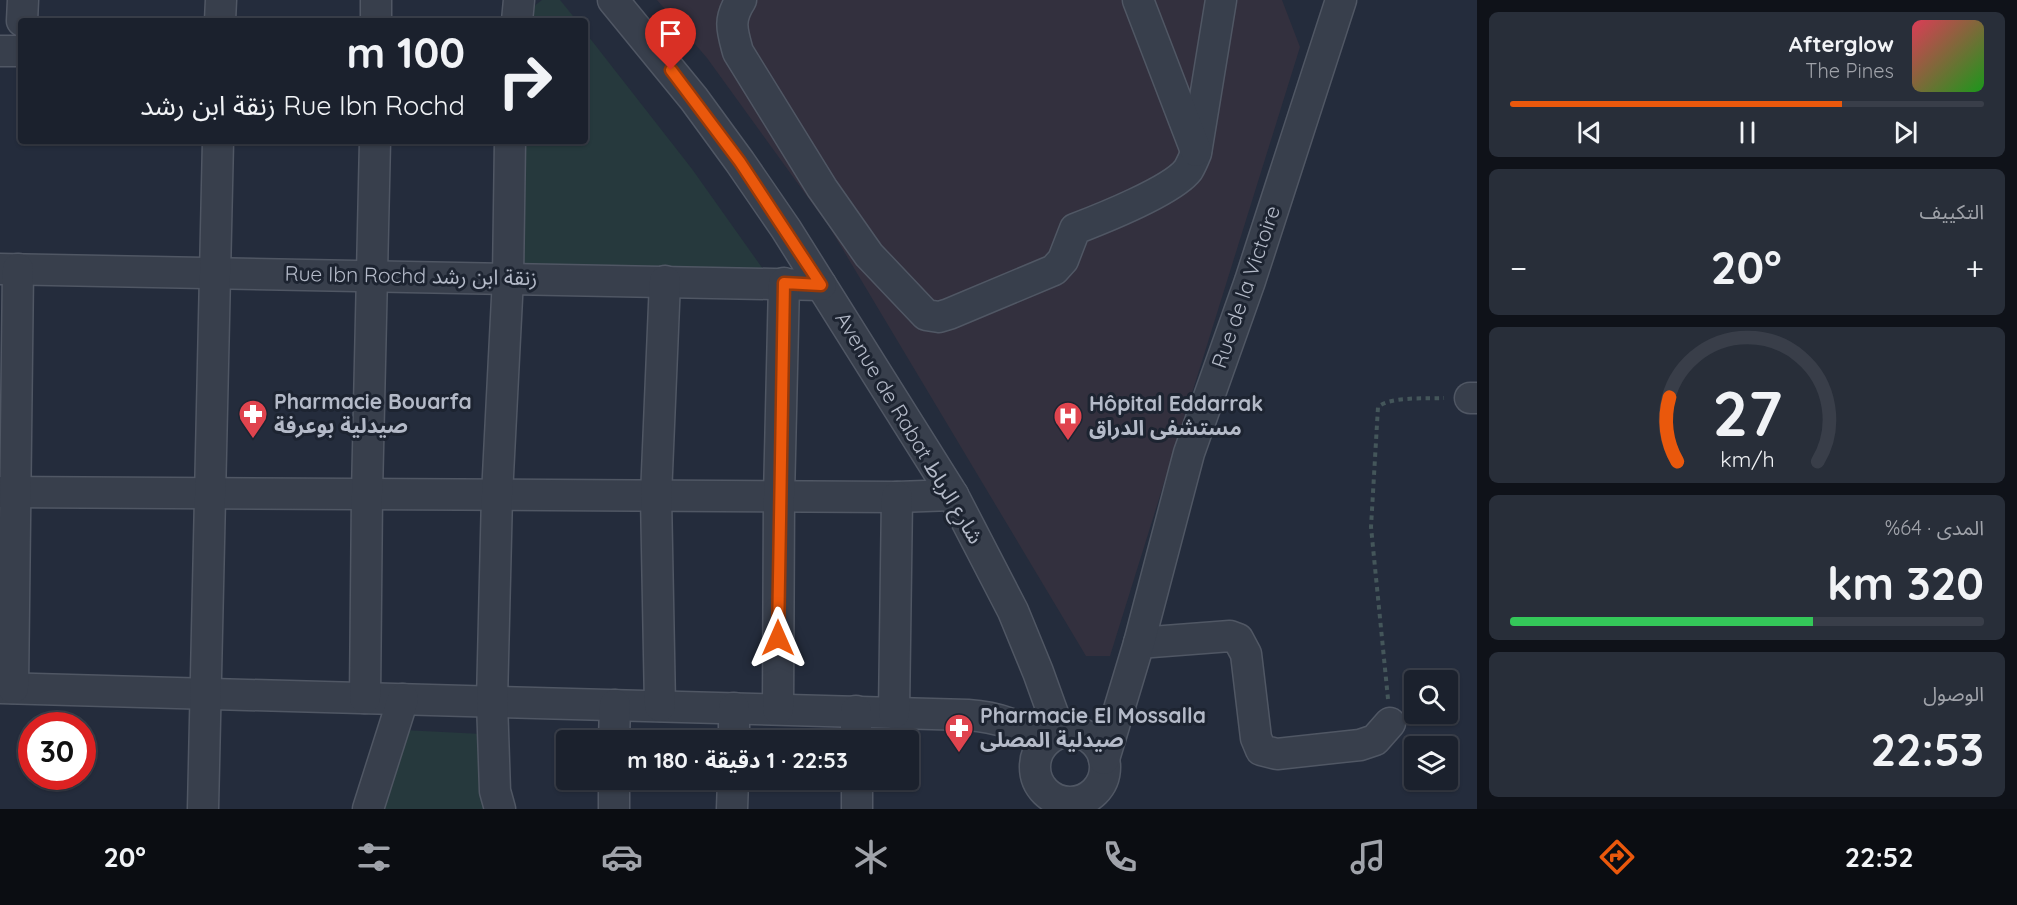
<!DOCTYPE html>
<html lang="ar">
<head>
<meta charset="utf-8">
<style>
	body { margin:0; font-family:Quicksand,"Noto Sans Arabic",sans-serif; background:#282e39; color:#f1f3f6; direction:rtl; height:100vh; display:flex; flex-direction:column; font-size:22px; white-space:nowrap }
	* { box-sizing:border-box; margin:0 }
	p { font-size:20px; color:#a0a3aa }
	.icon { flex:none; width:33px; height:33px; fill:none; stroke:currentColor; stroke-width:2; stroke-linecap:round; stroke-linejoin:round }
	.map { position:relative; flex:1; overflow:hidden; direction:ltr }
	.drawer { display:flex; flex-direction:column; gap:12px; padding:12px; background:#0f1219; width:540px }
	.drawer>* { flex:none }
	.banner { position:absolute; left:18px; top:18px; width:570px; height:126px; border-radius:6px; box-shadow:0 2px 4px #0004,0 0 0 2px #393e49; direction:rtl; background:#1b212d; color:#f1f3f6; overflow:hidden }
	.buttons { position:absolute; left:1404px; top:670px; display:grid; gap:12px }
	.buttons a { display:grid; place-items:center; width:54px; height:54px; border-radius:6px; background:#1b212d; box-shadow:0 2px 4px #0004,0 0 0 2px #393e49; font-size:30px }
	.speed { position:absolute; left:18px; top:712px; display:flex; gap:12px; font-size:30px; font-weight:700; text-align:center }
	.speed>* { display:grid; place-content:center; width:78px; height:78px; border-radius:50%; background:#1b212d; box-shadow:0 2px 4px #0004,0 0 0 2px #393e49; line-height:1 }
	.speed .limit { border:9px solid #d22; background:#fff; color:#111 }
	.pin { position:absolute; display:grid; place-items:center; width:51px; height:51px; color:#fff; margin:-62px -26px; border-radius:50% 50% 50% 0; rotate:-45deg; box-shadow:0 0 6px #0007 }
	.pin .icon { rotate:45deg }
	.me { position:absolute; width:66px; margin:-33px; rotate:0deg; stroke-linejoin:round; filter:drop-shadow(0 0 4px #0008) }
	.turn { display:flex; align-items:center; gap:21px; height:126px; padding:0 24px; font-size:27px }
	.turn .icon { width:78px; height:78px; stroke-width:2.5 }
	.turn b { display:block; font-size:42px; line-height:51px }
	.big { font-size:45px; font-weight:700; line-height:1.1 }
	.drawer .card { flex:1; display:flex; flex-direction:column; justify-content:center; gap:9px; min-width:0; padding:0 21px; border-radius:9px; background:#282e39 }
	.drawer .dial { align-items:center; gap:0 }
	.dial svg { height:156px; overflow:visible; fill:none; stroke:#393e49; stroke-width:7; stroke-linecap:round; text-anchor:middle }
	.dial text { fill:#f1f3f6; stroke:none }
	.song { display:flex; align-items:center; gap:18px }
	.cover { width:72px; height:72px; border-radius:9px; background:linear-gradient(135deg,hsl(350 70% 55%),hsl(120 70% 35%)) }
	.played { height:6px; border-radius:3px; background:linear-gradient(90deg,#ea580c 70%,#393e49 70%) }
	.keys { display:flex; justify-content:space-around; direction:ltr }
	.heat { display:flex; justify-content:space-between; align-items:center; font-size:33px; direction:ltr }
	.charge { height:9px; border-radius:4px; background:linear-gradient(90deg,#34c759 64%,#393e49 0) }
	.trip { position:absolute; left:556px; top:730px; width:363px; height:60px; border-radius:6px; background:#1b212d; box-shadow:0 2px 4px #0004,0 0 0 2px #393e49; font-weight:700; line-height:60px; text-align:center; direction:rtl }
	.dock { display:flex; height:96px; justify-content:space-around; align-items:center; background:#0b0d12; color:#a0a3aa }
	.dock .icon { width:42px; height:42px }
	.dock .active { color:#ea580c }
	.dock b { font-size:27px; color:#f1f3f6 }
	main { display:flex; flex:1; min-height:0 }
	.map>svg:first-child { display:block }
	.medical { fill:#33303e }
	.green { fill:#26393d }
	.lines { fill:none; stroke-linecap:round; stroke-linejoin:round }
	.minor-casing { stroke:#505764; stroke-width:33 }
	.path { stroke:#44565a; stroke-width:4; stroke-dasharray:4.5 4.5; stroke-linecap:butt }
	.minor { stroke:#383f4c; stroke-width:30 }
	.route-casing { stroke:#983908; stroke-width:15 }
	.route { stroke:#ea580c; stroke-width:10 }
	.labels { text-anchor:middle; stroke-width:6; stroke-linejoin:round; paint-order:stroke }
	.street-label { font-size:21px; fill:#b4bac8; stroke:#1d2431 }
	.poi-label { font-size:21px; font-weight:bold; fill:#b4bac8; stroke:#1d2431; text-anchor:start }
</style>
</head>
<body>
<main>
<section class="drawer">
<div class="card">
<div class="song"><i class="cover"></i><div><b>Afterglow</b><p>The Pines</p></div></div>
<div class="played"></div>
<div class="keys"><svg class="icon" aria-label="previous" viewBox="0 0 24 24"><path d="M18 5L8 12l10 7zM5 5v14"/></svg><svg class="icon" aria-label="pause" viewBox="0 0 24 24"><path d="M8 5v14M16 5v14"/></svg><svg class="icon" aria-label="next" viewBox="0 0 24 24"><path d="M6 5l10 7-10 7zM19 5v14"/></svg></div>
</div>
<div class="card"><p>التكييف</p>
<div class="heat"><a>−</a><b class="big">20°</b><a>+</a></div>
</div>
<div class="card dial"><svg viewBox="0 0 100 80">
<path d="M14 69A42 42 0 1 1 86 69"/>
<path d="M14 69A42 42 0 0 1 10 36" stroke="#ea580c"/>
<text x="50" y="56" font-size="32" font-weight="700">27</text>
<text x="50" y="72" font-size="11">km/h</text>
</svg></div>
<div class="card"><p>المدى · 64%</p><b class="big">320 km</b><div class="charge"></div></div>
<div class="card"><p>الوصول</p><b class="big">22:53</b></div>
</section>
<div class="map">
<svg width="1477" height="809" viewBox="0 0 1477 809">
	<rect width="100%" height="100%" fill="#242c3c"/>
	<polygon class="medical" points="657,0 1282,0 1300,47 1110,656 1086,656 830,228 707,58"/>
	<g class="green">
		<polygon points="542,0 560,0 577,21 515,21"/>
		<polygon points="585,32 692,169 775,286 506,279 511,141 585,141"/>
		<polygon points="403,730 482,734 492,809 379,809"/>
	</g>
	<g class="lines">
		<g class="minor-casing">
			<g id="minor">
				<polyline points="613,0 694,99 740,162 786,229 953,495 1013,611 1038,672 1060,733"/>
				<path d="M741 0C728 20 732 30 738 52L822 188 869 255 926 315 939 317 949 314 1054 270 1063 260 1075 229C1101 219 1172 191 1188 170 1191 165 1194 158 1196 153L1221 0"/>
				<polyline points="1138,0 1196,151"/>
				<polyline points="22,21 23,0"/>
				<polyline points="220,21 221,0"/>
				<polyline points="376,21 376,0"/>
				<polyline points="517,21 519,0"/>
				<polyline points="0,51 21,51"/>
				<polyline points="0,269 821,285"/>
				<polyline points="1470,398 1477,398"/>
				<polyline points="0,492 897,497 953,495"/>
				<polyline points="1139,643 1230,636 1238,639 1246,654 1256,738 1261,750 1277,754 1360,745 1375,740 1390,723"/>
				<path d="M0 688 968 715C998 717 1020 725 1044 743"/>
				<polyline points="13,688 18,269"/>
				<polyline points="365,698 367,494 375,141"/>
				<polyline points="660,706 656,496 665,281"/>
				<polyline points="778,709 779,497 784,283"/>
				<polyline points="856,711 856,741"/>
				<polyline points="894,713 897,497"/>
				<circle cx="1070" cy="767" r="35"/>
				<polyline points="614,741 615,705"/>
				<polyline points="734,741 734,708"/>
				<polyline points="1104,759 1139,643 1189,453 1250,281 1341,0"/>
				<polyline points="857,780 857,809"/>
				<polyline points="203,809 218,141"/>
				<polyline points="368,809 403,699"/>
				<polyline points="500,809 495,791 492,701 497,495 508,278 510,141"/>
				<polyline points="614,809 614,780"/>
				<polyline points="732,809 733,780"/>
			</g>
		</g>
		<path class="path" d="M1388 699 1371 527 1378 407C1391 396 1427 399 1444 398"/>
		<use href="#minor" class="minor"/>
	</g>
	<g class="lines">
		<g class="route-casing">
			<polyline id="route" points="671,70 740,162 821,285 784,283 778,638"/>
		</g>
		<use href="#route" class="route"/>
	</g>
	<defs>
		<g id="pharmacy-pin" transform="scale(1.5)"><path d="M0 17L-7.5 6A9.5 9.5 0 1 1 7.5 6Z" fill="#e0444e" stroke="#1d2431"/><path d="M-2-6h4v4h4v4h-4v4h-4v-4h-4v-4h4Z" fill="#fff"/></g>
		<g id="hospital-pin" transform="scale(1.5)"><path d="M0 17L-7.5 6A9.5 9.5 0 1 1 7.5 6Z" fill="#e0444e" stroke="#1d2431"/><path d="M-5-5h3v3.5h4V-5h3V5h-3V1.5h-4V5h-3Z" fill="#fff"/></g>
	</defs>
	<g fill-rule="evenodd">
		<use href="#pharmacy-pin" x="253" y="414"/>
		<use href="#hospital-pin" x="1068" y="416"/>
		<use href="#pharmacy-pin" x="959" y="728"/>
	</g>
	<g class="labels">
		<g class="street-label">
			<text transform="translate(411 276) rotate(1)" y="7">Rue Ibn Rochd زنقة ابن رشد</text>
			<text transform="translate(1246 287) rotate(-71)" y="7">Rue de la Victoire</text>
			<text transform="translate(909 428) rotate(59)" y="7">Avenue de Rabat شارع الرباط</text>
		</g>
		<g class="poi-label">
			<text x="274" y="409">Pharmacie Bouarfa<tspan x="274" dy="24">صيدلية بوعرفة</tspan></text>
			<text x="1089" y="411">Hôpital Eddarrak<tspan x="1089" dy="24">مستشفى الدراق</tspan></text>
			<text x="980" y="723">Pharmacie El Mossalla<tspan x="980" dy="24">صيدلية المصلى</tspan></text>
		</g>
	</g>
</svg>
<div class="buttons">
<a><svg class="icon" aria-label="search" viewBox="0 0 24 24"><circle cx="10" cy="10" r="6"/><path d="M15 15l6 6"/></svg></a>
<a><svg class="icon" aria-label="layers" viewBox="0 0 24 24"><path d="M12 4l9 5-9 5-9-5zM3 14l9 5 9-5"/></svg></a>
</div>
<div class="speed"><div class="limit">30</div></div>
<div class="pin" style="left:671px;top:70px;background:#d93025"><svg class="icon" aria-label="arrive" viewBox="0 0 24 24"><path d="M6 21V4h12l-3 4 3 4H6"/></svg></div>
<svg class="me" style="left:778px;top:638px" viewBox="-20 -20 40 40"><path d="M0-17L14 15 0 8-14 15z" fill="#ea580c" stroke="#fff" stroke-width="4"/></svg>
<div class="trip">22:53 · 1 دقيقة · 180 m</div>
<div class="banner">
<div class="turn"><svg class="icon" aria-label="right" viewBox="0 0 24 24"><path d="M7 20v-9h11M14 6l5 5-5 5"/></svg><div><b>100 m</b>Rue Ibn Rochd زنقة ابن رشد</div></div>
</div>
</div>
</main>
<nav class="dock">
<b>22:52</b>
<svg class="icon active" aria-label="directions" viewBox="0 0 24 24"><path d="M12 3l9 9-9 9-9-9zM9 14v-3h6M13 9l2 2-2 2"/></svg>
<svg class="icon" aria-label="music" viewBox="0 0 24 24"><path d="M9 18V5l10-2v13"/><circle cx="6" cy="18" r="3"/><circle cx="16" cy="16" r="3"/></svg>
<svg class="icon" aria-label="phone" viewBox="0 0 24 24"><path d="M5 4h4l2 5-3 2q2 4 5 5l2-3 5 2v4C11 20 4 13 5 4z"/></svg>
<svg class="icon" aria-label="climate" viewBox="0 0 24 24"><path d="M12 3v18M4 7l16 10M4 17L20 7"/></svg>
<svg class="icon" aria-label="car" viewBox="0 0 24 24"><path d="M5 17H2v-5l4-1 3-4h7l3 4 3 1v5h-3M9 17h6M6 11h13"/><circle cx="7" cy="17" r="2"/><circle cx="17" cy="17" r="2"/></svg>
<svg class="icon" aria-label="filters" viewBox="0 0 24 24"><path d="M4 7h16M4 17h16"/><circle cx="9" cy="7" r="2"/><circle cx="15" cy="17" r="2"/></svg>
<b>20°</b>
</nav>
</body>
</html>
